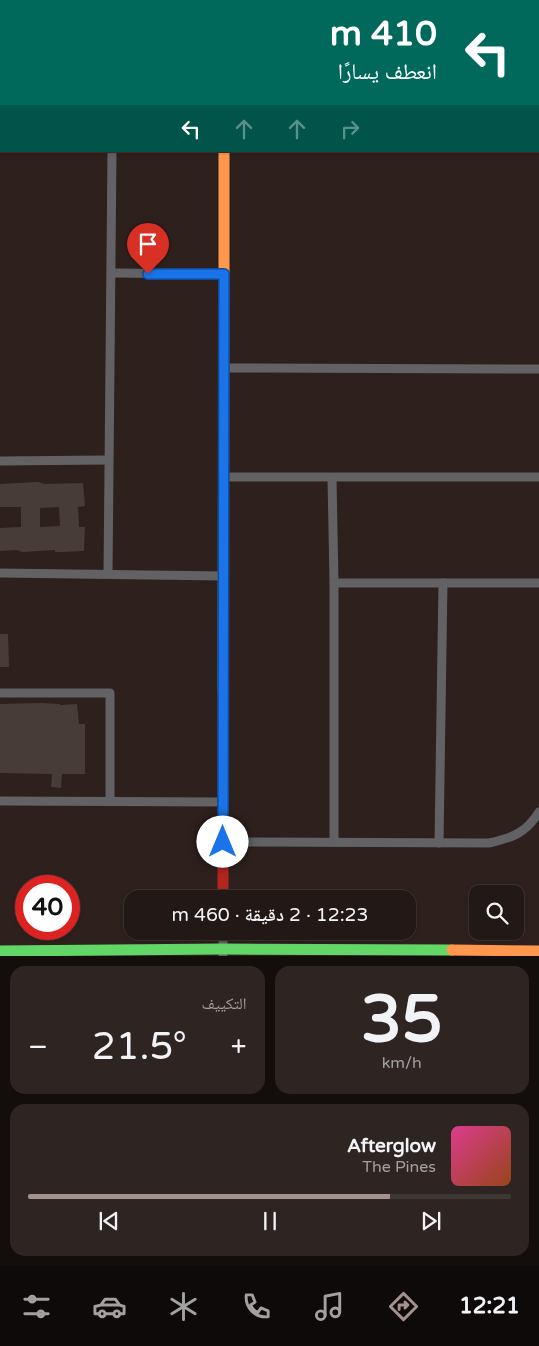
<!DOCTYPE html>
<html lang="ar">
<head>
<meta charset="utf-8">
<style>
	body { margin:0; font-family:"Varela Round","Noto Naskh Arabic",sans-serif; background:#2e2523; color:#f1f3f6; direction:rtl; height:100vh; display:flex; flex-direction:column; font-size:19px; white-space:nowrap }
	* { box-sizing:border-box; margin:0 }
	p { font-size:16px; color:#a2a0a1 }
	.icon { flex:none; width:28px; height:28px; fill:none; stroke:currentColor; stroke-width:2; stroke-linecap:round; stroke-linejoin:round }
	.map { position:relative; height:956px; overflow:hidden; direction:ltr }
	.drawer { display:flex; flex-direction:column; gap:10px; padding:10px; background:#130d0c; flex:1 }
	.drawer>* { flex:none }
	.banner { position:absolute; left:0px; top:0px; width:540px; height:152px; box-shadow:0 1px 4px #0004,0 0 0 1px #3f3735; direction:rtl; background:#00695c; color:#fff; overflow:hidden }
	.controls { position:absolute; left:469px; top:885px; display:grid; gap:10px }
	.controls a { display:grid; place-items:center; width:55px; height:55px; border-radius:10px; background:#221816; box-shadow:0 1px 4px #0004,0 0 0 1px #3f3735; font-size:25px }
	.speed { position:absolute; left:15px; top:875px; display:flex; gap:10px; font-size:25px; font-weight:700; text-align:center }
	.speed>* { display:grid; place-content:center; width:65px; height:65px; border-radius:50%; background:#221816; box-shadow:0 1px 4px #0004,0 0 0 1px #3f3735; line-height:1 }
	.speed .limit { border:8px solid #d22; background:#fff; color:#111 }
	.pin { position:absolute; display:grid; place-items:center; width:42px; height:42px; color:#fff; margin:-51px -21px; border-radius:50% 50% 50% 0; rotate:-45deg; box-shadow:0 0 5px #0007 }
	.pin .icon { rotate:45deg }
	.me { position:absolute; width:55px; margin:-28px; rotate:0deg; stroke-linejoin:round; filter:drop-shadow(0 0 4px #0008) }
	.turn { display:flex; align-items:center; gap:18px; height:105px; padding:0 20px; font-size:22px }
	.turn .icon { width:65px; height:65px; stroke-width:2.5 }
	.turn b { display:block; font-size:35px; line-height:42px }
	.lanes { display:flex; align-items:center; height:48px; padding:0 20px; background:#0003; justify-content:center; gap:25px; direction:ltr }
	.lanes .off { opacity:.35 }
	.big { font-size:38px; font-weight:600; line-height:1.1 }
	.drawer .card { flex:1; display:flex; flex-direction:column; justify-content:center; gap:8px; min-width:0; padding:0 18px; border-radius:15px; background:#2e2523 }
	.drawer .dial { align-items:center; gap:0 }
	.dial b { font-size:65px; line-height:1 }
	.song { display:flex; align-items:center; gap:15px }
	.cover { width:60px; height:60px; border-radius:8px; background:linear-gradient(135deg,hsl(330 70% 55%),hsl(20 70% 35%)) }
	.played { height:5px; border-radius:2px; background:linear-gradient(90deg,#a2918d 75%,#3f3735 75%) }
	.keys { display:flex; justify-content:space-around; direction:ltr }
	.heat { display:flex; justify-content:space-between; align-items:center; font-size:28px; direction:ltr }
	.drawer .tiles { flex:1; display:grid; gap:10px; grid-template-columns:1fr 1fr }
	.card:last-child { grid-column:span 2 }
	.trip { position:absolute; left:124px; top:890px; width:292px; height:50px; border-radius:15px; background:#221816; box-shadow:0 1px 4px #0004,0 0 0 1px #3f3735; font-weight:600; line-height:50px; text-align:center; direction:rtl }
	.tab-bar { display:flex; height:80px; justify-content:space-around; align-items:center; background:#0e0a09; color:#a2a0a1 }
	.tab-bar .icon { width:35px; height:35px }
	.tab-bar .current { color:#a2918d }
	.tab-bar b { font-size:22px; color:#f1f3f6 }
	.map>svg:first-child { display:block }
	.building { fill:#483c39; fill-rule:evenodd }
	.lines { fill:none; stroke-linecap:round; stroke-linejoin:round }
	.street { stroke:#626164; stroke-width:9 }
	.fast { stroke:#63d668; stroke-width:11 }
	.slow { stroke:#ff974d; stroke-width:11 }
	.jam { stroke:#b3261e; stroke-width:11 }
	.route-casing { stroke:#114b97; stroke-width:12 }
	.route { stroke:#1a73e8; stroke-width:9 }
</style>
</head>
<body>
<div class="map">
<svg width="539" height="956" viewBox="0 0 539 956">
	<rect width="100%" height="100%" fill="#2e201d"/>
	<g class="building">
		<path d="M38 482 44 484 83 483 85 506 78 507 79 527H85L84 551 61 552H55V550L22 552 17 550 0 551V528L21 527V507H0V484ZM59 507 60 526 40 527V508Z"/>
		<polygon points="0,634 8,634 9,667 0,667"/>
		<polygon points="41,703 60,704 60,705 77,704 79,724 85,724 85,774 62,774 61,788 51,787 52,774 0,773 0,704"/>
	</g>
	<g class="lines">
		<g class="street">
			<polyline points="224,1 224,0"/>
			<polyline points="0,108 1,108"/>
			<polyline points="111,273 224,274"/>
			<polyline points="224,368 539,369"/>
			<polyline points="0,461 108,460"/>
			<polyline points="223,477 539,477"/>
			<polyline points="332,478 334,583 334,842"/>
			<polyline points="0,573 223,576"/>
			<polyline points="108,574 112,151"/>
			<polyline points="334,583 539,583"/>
			<polyline points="0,693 110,693 110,800"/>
			<polyline points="0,801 223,802"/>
			<path d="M223 842 489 843C512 838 526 833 539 812"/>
			<polyline points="439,843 443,583"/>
			<polyline points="223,956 223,931"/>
		</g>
		<g class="fast">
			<polyline points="223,692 224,280"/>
			<polyline points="0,951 223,949 452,950"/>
		</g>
		<g class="slow">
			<polyline points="506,0 507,1"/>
			<polyline points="224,280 224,151"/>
			<polyline points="452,950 539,951"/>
		</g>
		<g class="jam">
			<polyline points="470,0 472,1"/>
			<polyline points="223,899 223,692"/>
		</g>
	</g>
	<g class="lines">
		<g class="route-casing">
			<polyline id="route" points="148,274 224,274 223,842"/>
		</g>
		<use href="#route" class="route"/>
	</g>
</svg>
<div class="controls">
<a><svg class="icon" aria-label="search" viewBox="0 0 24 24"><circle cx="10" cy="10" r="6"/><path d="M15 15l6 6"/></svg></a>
</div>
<div class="speed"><div class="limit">40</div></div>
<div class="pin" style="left:148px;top:274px;background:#d93025"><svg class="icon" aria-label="arrive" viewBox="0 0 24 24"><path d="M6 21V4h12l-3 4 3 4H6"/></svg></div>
<svg class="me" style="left:223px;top:842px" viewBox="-20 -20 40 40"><circle r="19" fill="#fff"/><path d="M0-13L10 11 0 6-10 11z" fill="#1a73e8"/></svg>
<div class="trip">12:23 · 2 دقيقة · 460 m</div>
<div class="banner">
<div class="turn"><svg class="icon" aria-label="left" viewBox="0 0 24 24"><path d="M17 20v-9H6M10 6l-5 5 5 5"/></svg><div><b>410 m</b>انعطف يسارًا</div></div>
<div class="lanes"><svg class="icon" aria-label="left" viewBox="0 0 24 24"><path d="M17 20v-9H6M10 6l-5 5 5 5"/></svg><svg class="icon off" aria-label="ahead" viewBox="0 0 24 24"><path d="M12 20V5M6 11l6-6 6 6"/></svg><svg class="icon off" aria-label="ahead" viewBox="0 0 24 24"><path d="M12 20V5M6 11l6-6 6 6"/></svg><svg class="icon off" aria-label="right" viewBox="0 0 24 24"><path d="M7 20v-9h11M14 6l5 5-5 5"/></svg></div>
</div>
</div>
<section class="drawer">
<div class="tiles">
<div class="card dial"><b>35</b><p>km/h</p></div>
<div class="card"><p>التكييف</p>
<div class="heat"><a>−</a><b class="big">21.5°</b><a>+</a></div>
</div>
<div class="card">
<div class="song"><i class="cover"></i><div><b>Afterglow</b><p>The Pines</p></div></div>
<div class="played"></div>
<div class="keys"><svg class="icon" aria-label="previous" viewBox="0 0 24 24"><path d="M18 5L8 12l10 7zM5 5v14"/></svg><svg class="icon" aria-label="pause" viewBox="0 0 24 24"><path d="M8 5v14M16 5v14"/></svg><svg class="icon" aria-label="next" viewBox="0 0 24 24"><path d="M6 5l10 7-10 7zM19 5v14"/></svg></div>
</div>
</div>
</section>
<nav class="tab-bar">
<b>12:21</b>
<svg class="icon current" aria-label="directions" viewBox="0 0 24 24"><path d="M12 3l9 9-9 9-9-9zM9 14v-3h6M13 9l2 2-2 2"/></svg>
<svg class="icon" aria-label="music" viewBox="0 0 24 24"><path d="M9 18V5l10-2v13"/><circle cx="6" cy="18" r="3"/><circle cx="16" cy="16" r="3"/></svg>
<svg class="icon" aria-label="phone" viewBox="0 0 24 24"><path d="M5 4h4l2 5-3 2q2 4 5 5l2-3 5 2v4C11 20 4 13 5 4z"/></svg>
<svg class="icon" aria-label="climate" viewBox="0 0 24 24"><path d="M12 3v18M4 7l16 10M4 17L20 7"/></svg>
<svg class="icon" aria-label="car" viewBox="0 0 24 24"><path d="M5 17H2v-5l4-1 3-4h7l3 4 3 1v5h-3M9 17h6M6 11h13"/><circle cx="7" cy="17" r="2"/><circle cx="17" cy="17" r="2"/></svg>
<svg class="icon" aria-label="filters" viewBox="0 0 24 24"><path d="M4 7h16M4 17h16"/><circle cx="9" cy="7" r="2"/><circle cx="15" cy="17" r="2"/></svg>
</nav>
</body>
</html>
